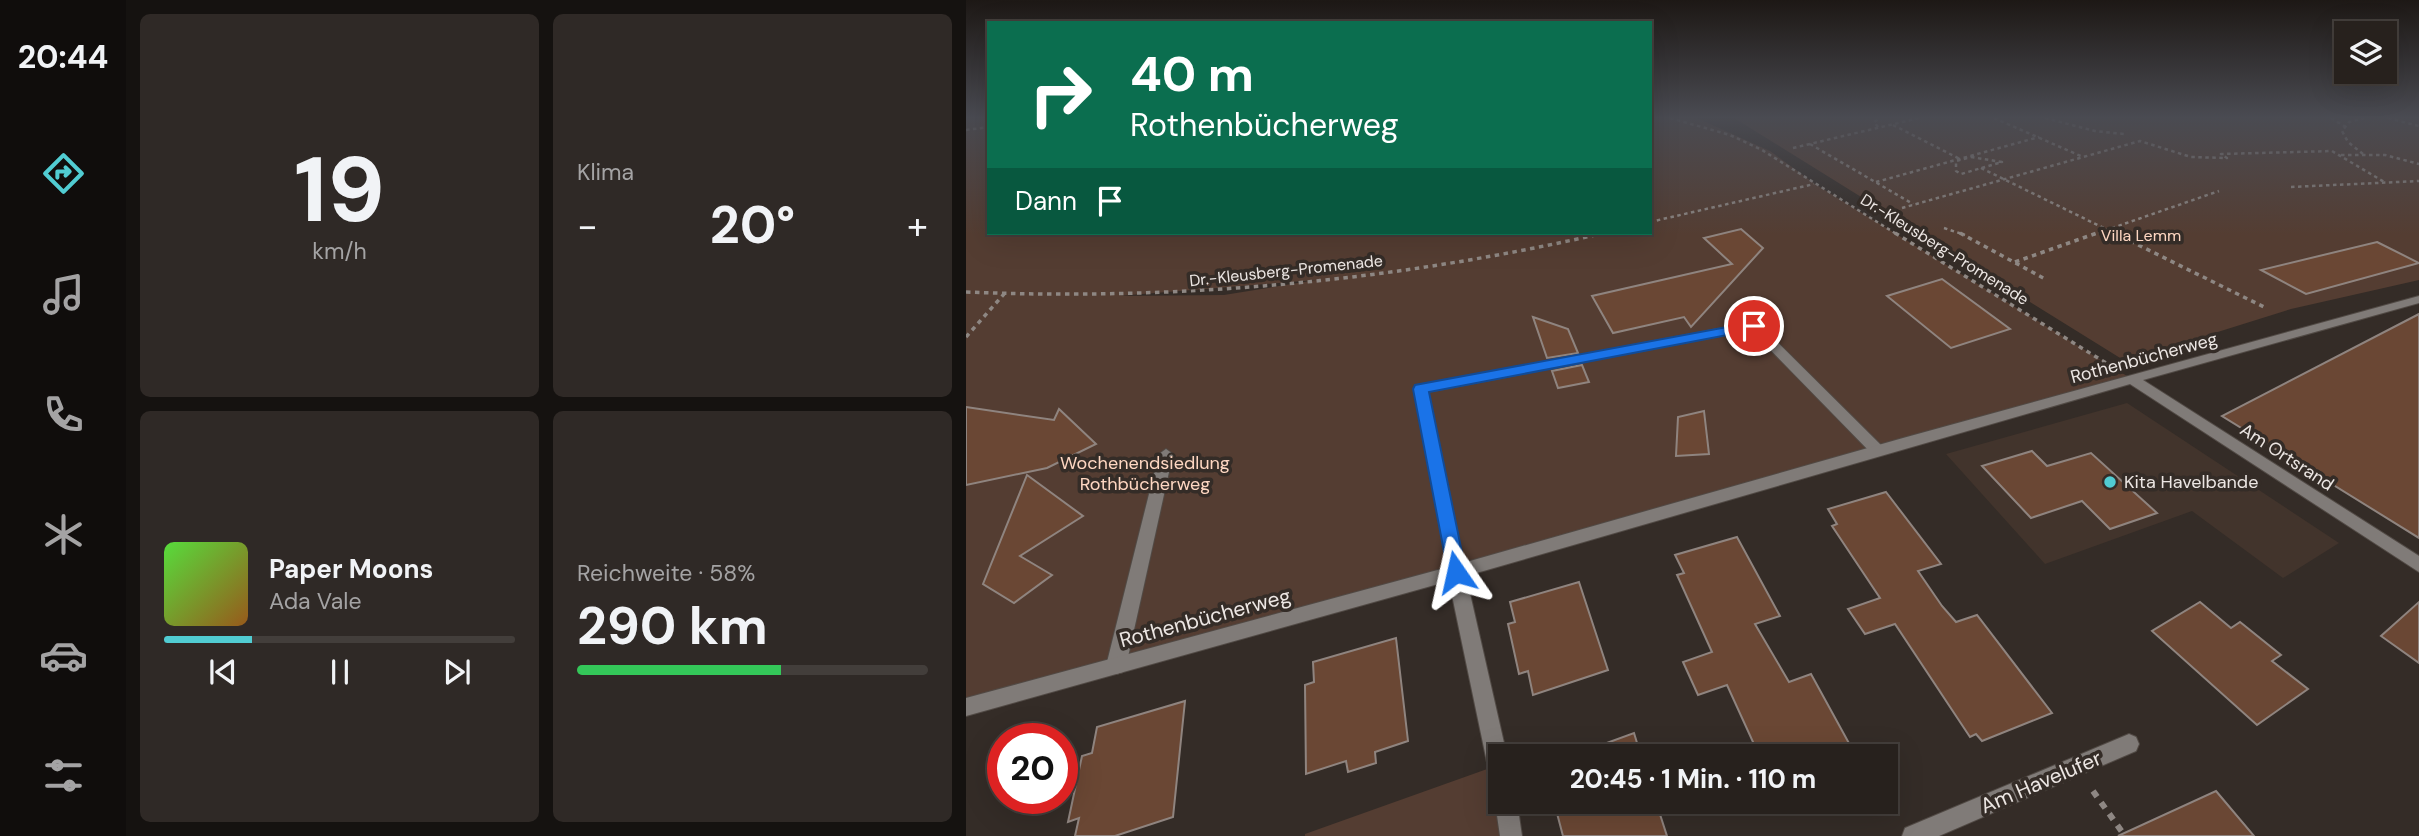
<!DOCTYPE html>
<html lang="de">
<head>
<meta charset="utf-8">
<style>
	body { margin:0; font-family:"DM Sans",sans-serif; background:#2f2926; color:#f1f3f6; height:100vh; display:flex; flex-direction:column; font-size:26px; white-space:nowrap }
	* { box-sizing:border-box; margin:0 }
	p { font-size:23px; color:#a4a3a4 }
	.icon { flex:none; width:38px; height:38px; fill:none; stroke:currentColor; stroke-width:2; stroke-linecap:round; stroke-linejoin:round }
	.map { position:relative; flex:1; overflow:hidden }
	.drawer { display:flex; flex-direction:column; gap:14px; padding:14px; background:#151210; width:840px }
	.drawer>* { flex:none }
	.banner { position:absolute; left:21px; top:21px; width:665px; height:214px; border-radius:0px; box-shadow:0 7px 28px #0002,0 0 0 2px #433e3b; background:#0b6e4f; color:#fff; overflow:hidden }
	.tools { position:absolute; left:1368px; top:21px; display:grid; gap:14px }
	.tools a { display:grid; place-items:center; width:63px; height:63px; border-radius:0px; background:#27211d; box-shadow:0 7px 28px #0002,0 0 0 2px #433e3b; font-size:35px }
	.speed { position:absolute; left:21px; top:723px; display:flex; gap:14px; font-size:35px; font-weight:700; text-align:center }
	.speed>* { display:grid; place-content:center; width:91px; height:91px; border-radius:50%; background:#27211d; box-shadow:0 7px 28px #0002,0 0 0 2px #433e3b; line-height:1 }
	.speed .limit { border:10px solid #d22; background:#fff; color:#111 }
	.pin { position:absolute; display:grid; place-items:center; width:60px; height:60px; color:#fff; margin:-30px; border:4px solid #fff; border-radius:50%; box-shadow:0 2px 7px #0007 }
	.me { position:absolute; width:77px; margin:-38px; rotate:349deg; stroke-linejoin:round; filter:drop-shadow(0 0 5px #0008) }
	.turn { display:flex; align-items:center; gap:24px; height:147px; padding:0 28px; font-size:32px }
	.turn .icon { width:91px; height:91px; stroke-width:2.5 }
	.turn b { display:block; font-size:49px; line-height:60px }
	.then { display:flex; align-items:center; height:66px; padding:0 28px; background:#0003; gap:14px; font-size:26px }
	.big { font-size:52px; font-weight:700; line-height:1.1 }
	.drawer .tile { flex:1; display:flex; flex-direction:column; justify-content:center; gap:10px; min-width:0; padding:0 24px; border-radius:10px; background:#2f2926 }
	.drawer .dial { align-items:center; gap:0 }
	.dial b { font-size:91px; line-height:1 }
	.song { display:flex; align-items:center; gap:21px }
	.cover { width:84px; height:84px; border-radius:10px; background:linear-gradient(135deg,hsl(110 70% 55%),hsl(30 70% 35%)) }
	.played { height:7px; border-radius:4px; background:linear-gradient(90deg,#51ccd2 25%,#433e3b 25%) }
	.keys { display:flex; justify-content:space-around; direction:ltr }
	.heat { display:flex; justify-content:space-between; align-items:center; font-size:38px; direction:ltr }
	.charge { height:10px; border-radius:5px; background:linear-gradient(90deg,#34c759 58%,#433e3b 0) }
	.drawer .tiles { flex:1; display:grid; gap:14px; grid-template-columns:repeat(2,1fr) }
	.trip { position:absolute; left:522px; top:744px; width:410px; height:70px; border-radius:0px; background:#27211d; box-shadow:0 7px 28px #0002,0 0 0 2px #433e3b; font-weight:700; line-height:70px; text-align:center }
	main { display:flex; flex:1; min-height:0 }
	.dock { display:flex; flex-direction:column; width:126px; justify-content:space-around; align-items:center; background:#100d0c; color:#a4a3a4 }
	.dock .icon { width:49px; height:49px }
	.dock .on { color:#51ccd2 }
	.dock b { font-size:32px; color:#f1f3f6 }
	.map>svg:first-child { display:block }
	.built { fill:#42342c }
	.green { fill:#543d32; fill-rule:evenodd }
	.building { fill:#6a4734; stroke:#8f847f; stroke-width:2 }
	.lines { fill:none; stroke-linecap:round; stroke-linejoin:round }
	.lane-casing { stroke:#514a45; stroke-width:2 }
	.street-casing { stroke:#514a45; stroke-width:2 }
	.path-far2 { stroke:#8e8783; stroke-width:2.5; stroke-dasharray:3.5 3.5; stroke-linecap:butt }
	.path-far1 { stroke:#8e8783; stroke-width:3.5; stroke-dasharray:4.5 4.5; stroke-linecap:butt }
	.path { stroke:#8e8783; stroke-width:6; stroke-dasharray:7 7; stroke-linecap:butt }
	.lane { fill:#807b78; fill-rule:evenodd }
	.street { fill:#807b78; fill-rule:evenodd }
	.route { fill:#1a73e8; stroke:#114b97; stroke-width:2 }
	.poi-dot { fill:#51ccd2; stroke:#342c27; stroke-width:2.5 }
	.labels { text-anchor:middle; stroke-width:7; stroke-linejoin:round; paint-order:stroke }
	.far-park-label { font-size:16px; fill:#fed7c2; stroke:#342c27 }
	.far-street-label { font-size:16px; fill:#ece6e3; stroke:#342c27 }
	.street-label { font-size:18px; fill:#ece6e3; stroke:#342c27 }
	.park-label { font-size:18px; fill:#fed7c2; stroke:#342c27 }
	.poi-label { font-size:18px; fill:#ece6e3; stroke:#342c27; text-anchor:start }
	.near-street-label { font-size:21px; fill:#ece6e3; stroke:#342c27 }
</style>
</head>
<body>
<main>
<nav class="dock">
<b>20:44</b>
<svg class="icon on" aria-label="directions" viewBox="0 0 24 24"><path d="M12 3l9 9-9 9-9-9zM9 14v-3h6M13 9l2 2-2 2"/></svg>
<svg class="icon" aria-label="music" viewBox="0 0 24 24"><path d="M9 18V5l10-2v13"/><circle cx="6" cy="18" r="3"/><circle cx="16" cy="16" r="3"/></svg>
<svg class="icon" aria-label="phone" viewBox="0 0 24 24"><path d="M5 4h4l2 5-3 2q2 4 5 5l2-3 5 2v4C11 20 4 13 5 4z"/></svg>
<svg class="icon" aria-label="climate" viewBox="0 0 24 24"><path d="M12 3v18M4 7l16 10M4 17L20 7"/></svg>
<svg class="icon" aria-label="car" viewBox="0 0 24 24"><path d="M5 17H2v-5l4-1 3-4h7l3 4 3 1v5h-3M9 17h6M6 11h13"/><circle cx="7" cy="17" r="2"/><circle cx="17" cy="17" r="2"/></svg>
<svg class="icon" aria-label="filters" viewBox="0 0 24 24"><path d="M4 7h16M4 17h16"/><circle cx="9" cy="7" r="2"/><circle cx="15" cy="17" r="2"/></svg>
</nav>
<section class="drawer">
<div class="tiles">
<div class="tile dial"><b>19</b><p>km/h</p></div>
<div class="tile"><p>Klima</p>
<div class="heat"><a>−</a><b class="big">20°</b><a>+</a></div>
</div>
<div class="tile">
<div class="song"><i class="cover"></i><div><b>Paper Moons</b><p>Ada Vale</p></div></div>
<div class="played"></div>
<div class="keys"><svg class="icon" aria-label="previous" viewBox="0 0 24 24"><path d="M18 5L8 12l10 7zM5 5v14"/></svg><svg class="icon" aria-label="pause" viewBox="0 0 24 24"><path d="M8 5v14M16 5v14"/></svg><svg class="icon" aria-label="next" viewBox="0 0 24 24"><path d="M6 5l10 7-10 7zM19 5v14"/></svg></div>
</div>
<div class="tile"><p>Reichweite · 58%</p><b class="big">290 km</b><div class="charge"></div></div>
</div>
</section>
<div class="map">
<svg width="1453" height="836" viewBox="0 0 1453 836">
	<rect width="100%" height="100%" fill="#342c27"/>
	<polygon class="built" points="1161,403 1373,543 1317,578 1226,511 1079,564 980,454"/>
	<g class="green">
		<path d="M0 118H23V233H684V118H731L804 151 849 184 1169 381 0 707ZM350 280 258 295 152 296Z"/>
		<polygon points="768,118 1453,118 1453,280 1325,309 1159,361"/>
		<polygon points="524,768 535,836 339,836 339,834"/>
	</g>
	<g class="building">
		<polygon points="775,229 797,248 725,327 718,317 647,333 626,296 766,264 738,238"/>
		<polygon points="1411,242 1453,263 1340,294 1295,270"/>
		<polygon points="976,279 1044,329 985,348 921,296"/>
		<polygon points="1453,314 1453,538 1256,416"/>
		<polygon points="567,317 602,329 612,353 581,358"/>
		<polygon points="616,365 623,382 592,388 586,371"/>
		<polygon points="0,407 88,420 93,409 130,444 81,468 0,485"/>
		<polygon points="738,411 743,454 710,456 712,417"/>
		<polygon points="1066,451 1081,466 1125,453 1191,513 1144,529 1116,501 1065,518 1016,466"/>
		<polygon points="61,475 117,516 54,556 86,575 48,603 17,584"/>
		<polygon points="920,492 975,564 952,571 976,606 990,622 1011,615 1086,713 1016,741 1010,734 1004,737 929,624 899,634 882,609 914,598 866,526 871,524 862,509"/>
		<polygon points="771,537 814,616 789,624 823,682 845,674 890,756 802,756 799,750 792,753 761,685 732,695 717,662 746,652 711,575 718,573 709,555"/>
		<polygon points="613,582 642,670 567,695 562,671 553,674 542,624 549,622 544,602"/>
		<polygon points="1234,602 1265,628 1274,622 1315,655 1306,661 1342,689 1291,725 1186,631"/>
		<polygon points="1453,602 1453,663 1415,636"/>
		<polygon points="430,638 442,741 409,752 410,763 382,772 380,761 340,774 339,685 348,682 347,662"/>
		<polygon points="219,701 207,817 149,836 109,836 113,818 102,822 116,756 126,753 131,727"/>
		<polygon points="668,733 675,756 605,756"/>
		<polygon points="1250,791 1288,836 1152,836"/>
		<polygon points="588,802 690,802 701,836 597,836"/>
	</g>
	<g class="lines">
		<g class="lane-casing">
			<g id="lane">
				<polygon points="788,322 792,323 917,447 919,451 917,455 907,455 785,330 462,392 499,572 496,577 490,579 484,577 448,389 450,386"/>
				<polygon points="200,449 207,454 160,666 157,672 150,674 143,672 140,666 193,454"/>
			</g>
		</g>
		<g class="street-casing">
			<g id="street">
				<polygon points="1453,296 1453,303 1177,380 1453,556 1453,572 1164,384 500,576 541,756 534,756 534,782 527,779 523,772 483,581 0,716 0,698 490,565 937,438"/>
				<polygon points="1163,734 1170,737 1173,744 1170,751 973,836 936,836 939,828"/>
				<polygon points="532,794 534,802 551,802 556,836 534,836 529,802"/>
			</g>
		</g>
		<g class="path-far2">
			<polyline points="704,118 764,135 796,150 932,235"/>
			<polyline points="1028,118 1117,157"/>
			<polyline points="1079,118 1129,131 1158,134"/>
			<polyline points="1365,118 1380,127"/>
			<polyline points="1422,118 1453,126"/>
			<polyline points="927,125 994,159"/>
			<polyline points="912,127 908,122 914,118"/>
			<polyline points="0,130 23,127"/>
			<polyline points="844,144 947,204"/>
			<polyline points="827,148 953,118"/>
			<polyline points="1397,154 1382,142 1376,131 1383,122 1398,118"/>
			<polyline points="1375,155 1419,155 1453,164"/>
			<polygon points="1005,157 1036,162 995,174 990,171 990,161"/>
			<polyline points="1015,168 1152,235"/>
			<polyline points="910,182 1073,137"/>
			<polyline points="1325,187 1453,181"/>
			<polyline points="936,208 1174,141 1225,157 1261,158 1255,154 1366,151 1420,183"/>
			<polyline points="684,222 848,184"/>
			<polyline points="978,228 999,235"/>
			<polyline points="631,235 640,233"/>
			<polyline points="1126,235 1253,191"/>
		</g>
		<g class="path-far1">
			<polyline points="929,233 1140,363"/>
			<polyline points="994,233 1081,280"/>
			<polyline points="1148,233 1298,307"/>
			<polyline points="1049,262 1131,233"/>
			<path d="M0 292C213 301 430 281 638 233"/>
			<polyline points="0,337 38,294"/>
		</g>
		<polyline class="path" points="1127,791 1159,836"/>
		<use href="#lane" class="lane"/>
		<use href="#street" class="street"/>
	</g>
	<linearGradient id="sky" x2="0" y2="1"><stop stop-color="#1d1815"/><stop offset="0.5" stop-color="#4a4b52"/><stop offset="1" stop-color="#4a4b52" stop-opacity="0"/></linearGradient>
	<rect width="1453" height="235" fill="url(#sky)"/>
	<polygon class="route" points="788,322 793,323 793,329 463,392 500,572 497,578 483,578 447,389 449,385"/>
	<circle class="poi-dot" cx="1144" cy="482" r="7"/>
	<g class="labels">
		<g class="far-park-label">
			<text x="1175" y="241">Villa Lemm</text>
		</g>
		<g class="far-street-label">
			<text transform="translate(979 249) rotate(32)" y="6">Dr.-Kleusberg-Promenade</text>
			<text transform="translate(320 270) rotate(-6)" y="6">Dr.-Kleusberg-Promenade</text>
		</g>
		<g class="street-label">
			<text transform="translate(1178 358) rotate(-15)" y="6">Rothenbücherweg</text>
			<text transform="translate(1321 457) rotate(33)" y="6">Am Ortsrand</text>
		</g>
		<g class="park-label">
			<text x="179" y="469">Wochenendsiedlung<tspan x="179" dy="21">Rothbücherweg</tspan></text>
		</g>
		<g class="poi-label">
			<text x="1158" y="488">Kita Havelbande</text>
		</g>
		<g class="near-street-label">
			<text transform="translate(239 618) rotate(-15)" y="7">Rothenbücherweg</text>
			<text transform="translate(1075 782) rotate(-23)" y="7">Am Havelufer</text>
		</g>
	</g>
</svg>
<div class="tools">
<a><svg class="icon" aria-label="layers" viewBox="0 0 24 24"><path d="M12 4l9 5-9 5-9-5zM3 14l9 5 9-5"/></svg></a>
</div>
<div class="speed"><div class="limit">20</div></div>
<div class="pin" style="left:788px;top:326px;background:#d93025"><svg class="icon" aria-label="arrive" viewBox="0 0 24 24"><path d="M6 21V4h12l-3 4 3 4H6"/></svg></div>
<svg class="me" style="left:490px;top:572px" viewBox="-20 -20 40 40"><path d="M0-17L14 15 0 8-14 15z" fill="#1a73e8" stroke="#fff" stroke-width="4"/></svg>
<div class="trip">20:45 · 1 Min. · 110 m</div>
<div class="banner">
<div class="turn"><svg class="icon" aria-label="right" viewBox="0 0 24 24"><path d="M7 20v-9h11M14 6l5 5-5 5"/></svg><div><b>40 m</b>Rothenbücherweg</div></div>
<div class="then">Dann<svg class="icon" aria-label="arrive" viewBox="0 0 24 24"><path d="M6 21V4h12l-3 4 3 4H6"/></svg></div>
</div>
</div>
</main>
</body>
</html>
